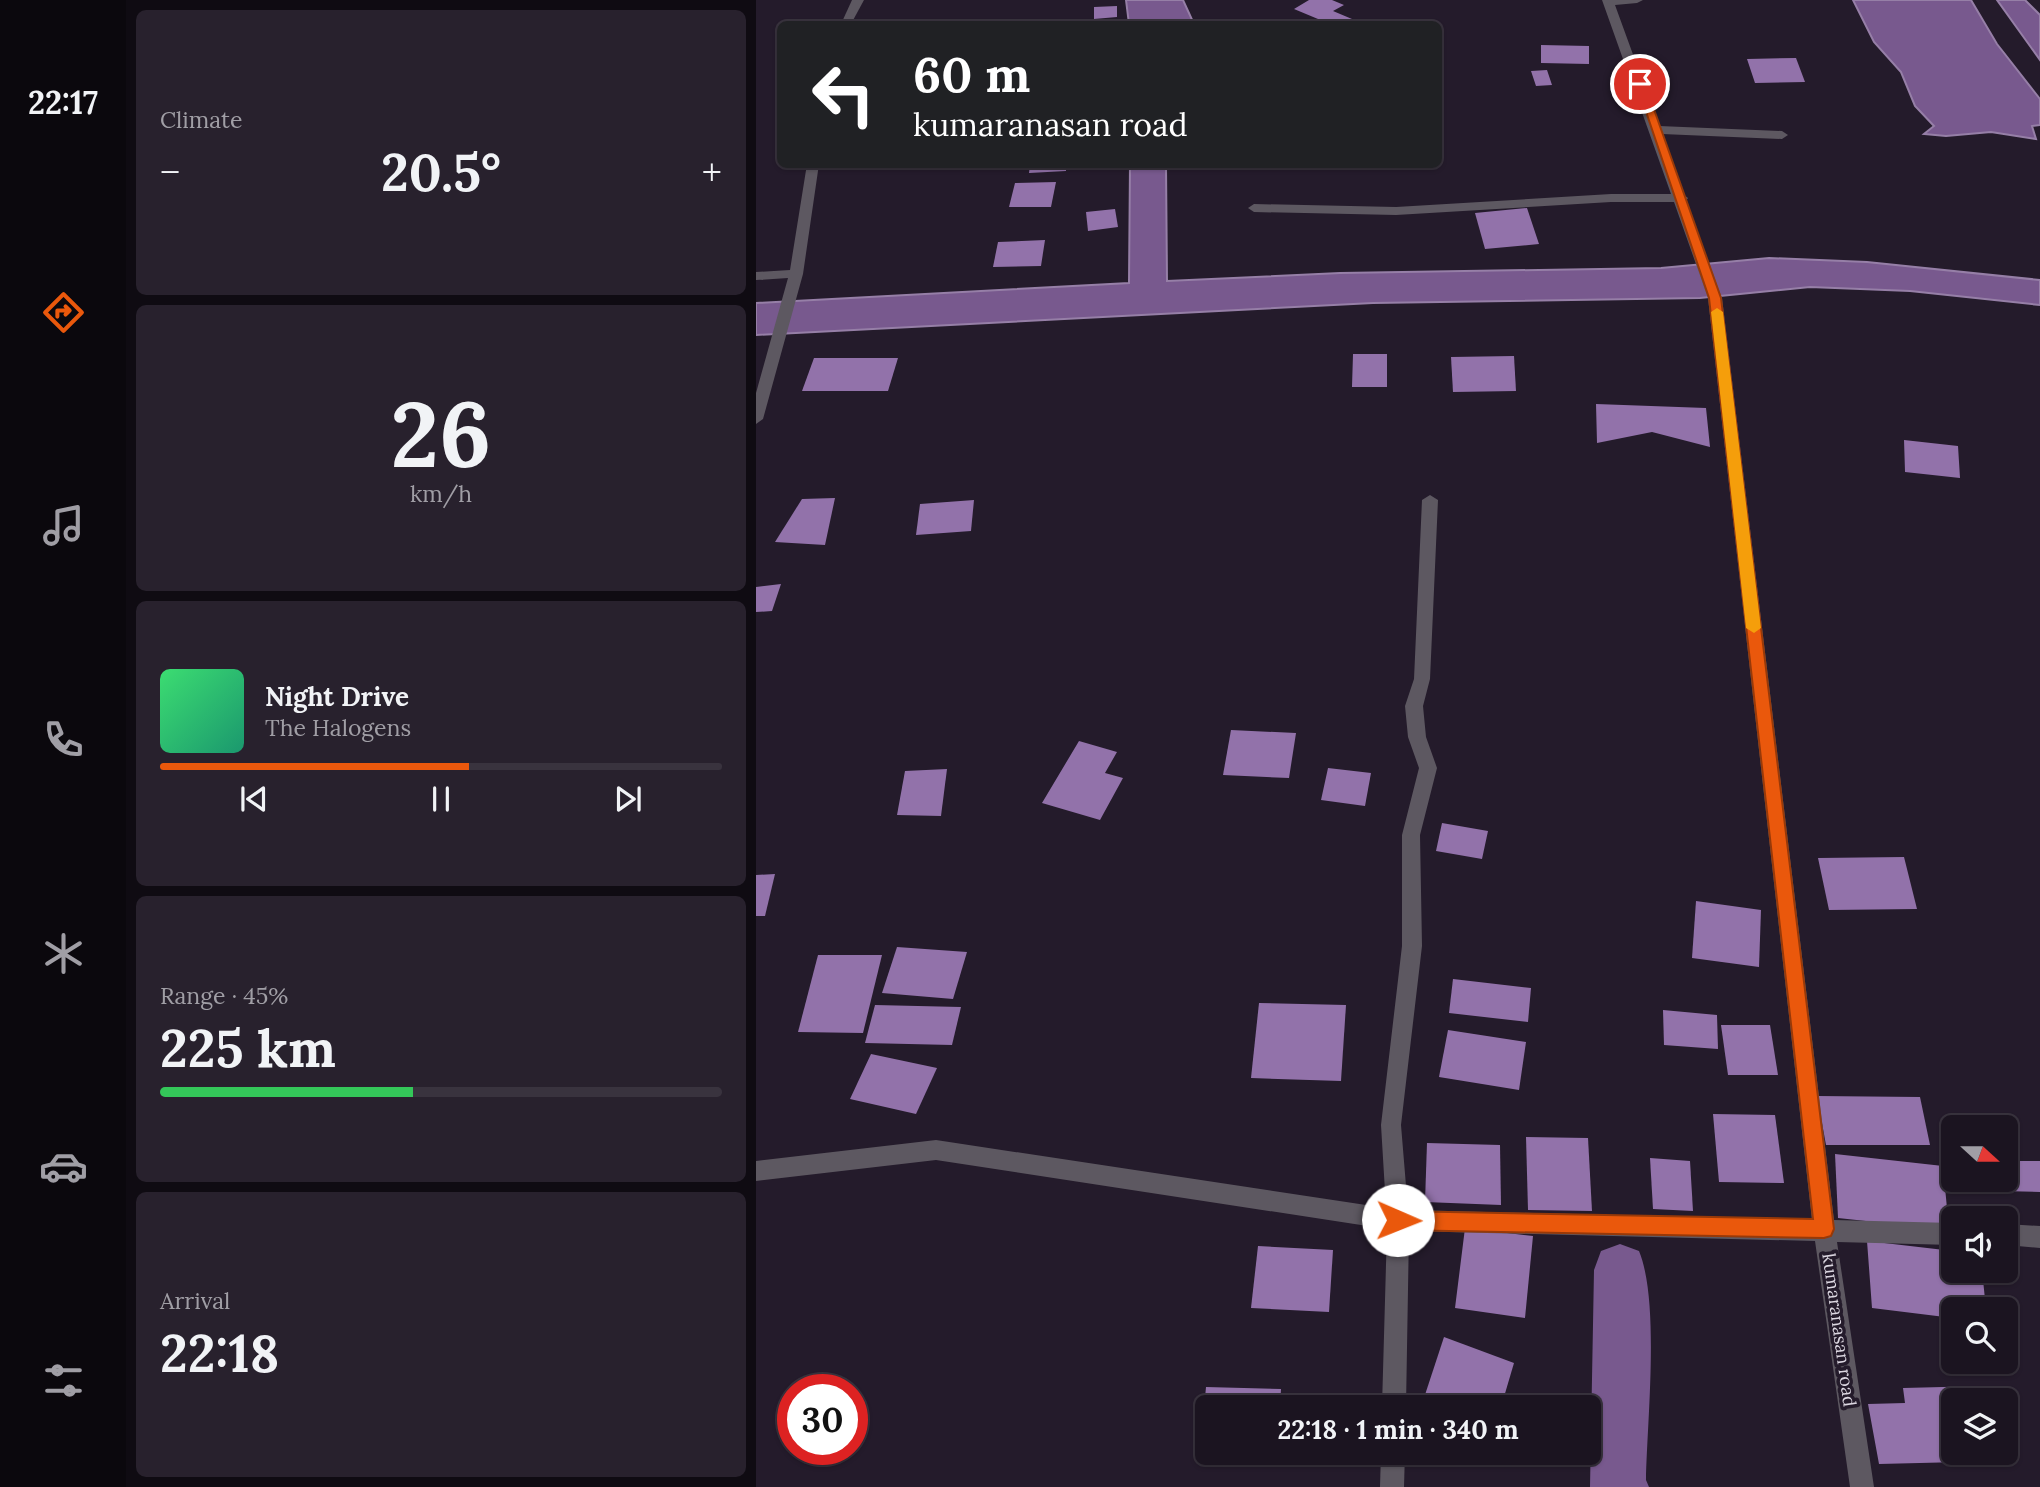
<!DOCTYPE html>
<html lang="en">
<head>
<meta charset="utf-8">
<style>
	body { margin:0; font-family:Lora,serif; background:#28212d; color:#f1f3f6; height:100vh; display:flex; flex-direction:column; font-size:26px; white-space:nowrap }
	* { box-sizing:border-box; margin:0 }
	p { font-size:23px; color:#a09ea5 }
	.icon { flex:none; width:38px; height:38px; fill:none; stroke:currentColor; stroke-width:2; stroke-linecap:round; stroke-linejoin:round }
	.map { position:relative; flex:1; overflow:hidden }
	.sheet { display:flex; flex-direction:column; gap:10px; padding:10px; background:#0f0b12; width:630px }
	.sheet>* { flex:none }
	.top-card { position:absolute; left:21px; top:21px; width:665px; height:147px; border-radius:10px; box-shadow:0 2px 5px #0004,0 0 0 2px #39333e; background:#202124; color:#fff; overflow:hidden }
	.needle { width:46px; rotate:111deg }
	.buttons { position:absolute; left:1185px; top:1115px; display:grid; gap:14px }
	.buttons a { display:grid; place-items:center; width:77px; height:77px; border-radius:10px; background:#1b1420; box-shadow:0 2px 5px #0004,0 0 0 2px #39333e; font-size:35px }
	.speed { position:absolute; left:21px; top:1374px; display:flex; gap:14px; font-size:35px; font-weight:700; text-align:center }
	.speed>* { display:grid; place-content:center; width:91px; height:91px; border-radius:50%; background:#1b1420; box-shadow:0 2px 5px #0004,0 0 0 2px #39333e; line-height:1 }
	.speed .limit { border:10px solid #d22; background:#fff; color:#111 }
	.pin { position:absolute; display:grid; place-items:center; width:60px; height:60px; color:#fff; margin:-30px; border:4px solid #fff; border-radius:50%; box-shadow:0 2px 7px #0007 }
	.me { position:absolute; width:77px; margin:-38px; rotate:91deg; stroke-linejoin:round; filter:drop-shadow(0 0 5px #0008) }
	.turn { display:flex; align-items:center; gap:24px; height:147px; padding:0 21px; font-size:32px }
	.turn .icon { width:91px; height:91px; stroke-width:2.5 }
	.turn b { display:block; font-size:49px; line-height:60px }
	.big { font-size:52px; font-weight:800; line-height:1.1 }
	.sheet .widget { flex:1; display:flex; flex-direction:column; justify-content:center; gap:10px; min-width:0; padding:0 24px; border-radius:10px; background:#28212d }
	.sheet .dial { align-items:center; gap:0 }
	.dial b { font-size:91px; line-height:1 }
	.song { display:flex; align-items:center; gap:21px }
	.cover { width:84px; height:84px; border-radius:10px; background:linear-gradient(135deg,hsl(140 70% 55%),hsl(160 70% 35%)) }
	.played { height:7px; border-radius:4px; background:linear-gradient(90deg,#ea580c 55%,#39333e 55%) }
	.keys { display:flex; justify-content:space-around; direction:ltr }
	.heat { display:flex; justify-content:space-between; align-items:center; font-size:38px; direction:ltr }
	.charge { height:10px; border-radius:5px; background:linear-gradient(90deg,#34c759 45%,#39333e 0) }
	.trip { position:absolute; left:439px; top:1395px; width:406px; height:70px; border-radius:10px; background:#1b1420; box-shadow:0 2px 5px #0004,0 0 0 2px #39333e; font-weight:800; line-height:70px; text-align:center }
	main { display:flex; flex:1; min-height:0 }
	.dock { display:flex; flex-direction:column; width:126px; justify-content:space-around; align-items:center; background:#0b080d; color:#a09ea5 }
	.dock .icon { width:49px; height:49px }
	.dock .selected { color:#ea580c }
	.dock b { font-size:32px; color:#f1f3f6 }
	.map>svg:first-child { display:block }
	.water { fill:#78598e; stroke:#967fa7; stroke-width:2 }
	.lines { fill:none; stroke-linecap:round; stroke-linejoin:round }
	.canal { fill:#78598e; fill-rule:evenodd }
	.building { fill:#9272aa }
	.street { fill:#5d5861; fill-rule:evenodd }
	.route { fill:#ea580c; stroke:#983908; stroke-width:2 }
	.slow { fill:#f59e0b }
	.labels { text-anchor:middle; stroke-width:7; stroke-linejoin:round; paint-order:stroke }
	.street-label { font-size:18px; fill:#dcd7e1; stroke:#241b2b }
</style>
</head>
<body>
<main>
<nav class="dock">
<b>22:17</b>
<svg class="icon selected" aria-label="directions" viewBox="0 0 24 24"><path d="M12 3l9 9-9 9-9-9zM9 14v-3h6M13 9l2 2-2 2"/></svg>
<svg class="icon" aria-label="music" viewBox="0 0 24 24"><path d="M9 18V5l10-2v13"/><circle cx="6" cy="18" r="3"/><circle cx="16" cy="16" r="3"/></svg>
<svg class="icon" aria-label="phone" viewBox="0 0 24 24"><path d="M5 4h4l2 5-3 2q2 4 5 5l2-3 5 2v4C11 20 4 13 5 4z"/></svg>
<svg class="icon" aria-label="climate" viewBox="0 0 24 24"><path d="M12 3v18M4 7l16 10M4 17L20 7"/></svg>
<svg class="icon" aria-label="car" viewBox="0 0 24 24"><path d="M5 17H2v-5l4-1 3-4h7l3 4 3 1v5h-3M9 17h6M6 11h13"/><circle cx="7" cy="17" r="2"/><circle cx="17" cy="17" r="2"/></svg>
<svg class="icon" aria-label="filters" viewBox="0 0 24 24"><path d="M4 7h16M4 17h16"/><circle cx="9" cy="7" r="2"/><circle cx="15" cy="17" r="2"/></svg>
</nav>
<section class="sheet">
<div class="widget"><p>Climate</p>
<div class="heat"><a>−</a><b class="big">20.5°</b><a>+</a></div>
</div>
<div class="widget dial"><b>26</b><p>km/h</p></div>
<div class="widget">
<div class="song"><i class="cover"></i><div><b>Night Drive</b><p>The Halogens</p></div></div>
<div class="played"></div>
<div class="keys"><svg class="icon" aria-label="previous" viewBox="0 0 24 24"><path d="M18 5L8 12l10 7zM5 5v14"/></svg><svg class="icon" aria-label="pause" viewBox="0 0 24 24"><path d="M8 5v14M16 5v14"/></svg><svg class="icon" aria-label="next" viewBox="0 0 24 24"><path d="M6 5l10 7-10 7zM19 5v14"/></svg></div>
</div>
<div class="widget"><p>Range · 45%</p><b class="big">225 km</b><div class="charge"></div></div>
<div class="widget"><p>Arrival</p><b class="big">22:18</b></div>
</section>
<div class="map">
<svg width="1284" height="1487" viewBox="0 0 1284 1487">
	<rect width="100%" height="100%" fill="#241b2b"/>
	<g class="water">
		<polygon points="370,0 427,0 438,24 373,24"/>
		<polygon points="1097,0 1215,0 1241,44 1284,99 1284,125 1276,126 1280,139 1235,132 1190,136 1168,134 1178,126 1159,106 1145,72 1118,42"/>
		<polygon points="1241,0 1269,0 1284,15 1284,60"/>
		<polygon points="374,164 410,165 411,281 584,273 905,268 1013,258 1111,262 1284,280 1284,305 1154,291 1054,287 944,298 617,303 0,335 0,303 373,283"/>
	</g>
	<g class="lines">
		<path class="canal" d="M864 1244 883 1251C904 1302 891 1422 890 1480L893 1487H834L838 1270 845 1251Z"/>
	</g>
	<g class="building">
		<polygon points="553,0 576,0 588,5 577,11 596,19 588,24 574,24 538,9"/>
		<polygon points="361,6 361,17 338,19 338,7"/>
		<polygon points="785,45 833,46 833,64 785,63"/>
		<polygon points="1040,58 1049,82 999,83 991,59"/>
		<polygon points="791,70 796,85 780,86 775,71"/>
		<polygon points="274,164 310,164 310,171 273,173"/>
		<polygon points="300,182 295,207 253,207 259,183"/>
		<polygon points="771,208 783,244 729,249 719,213"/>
		<polygon points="359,209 362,227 332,231 330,212"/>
		<polygon points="289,240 285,266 237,267 242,242"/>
		<polygon points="597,354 631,354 631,387 596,387"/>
		<polygon points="758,356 760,391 697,392 695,357"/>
		<polygon points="58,358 142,358 132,391 46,391"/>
		<polygon points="840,404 950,408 954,447 896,432 841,443"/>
		<polygon points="1148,440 1202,446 1204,478 1149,472"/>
		<polygon points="79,498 69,545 19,542 46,499"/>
		<polygon points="218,500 215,531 160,535 164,504"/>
		<polygon points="25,584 16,611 0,612 0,587"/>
		<polygon points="475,730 540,733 533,778 467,775"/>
		<polygon points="323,741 361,752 349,773 367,778 344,820 286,803"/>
		<polygon points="572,768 615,773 609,806 565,800"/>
		<polygon points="191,769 185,816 141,815 149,771"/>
		<polygon points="686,823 732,831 726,859 680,851"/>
		<polygon points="1148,857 1161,909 1073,910 1062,858"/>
		<polygon points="19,874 9,916 0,916 0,875"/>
		<polygon points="940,901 1005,910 1003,967 936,958"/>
		<polygon points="141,947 211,952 197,999 126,993"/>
		<polygon points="62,955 126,955 107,1033 42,1032"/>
		<polygon points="697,979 775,988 772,1022 693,1013"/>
		<polygon points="503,1003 590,1005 585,1081 495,1078"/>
		<polygon points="119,1005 205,1007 196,1045 109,1043"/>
		<polygon points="907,1010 961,1015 962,1049 908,1045"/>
		<polygon points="965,1025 1014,1025 1022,1075 972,1075"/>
		<polygon points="692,1030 770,1042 763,1090 683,1077"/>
		<polygon points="115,1054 181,1068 160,1114 94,1099"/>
		<polygon points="1061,1096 1164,1097 1174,1145 1070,1145"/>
		<polygon points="957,1114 1019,1115 1028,1183 963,1182"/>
		<polygon points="770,1137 832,1138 836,1211 772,1210"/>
		<polygon points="671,1143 744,1145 745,1205 669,1202"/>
		<polygon points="1079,1154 1187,1166 1193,1230 1082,1218"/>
		<polygon points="894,1158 934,1161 937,1211 897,1209"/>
		<polygon points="1250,1161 1284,1161 1284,1192 1245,1191 1242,1180 1250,1180"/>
		<polygon points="709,1228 777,1236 769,1318 699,1308"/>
		<polygon points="1111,1241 1197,1251 1197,1270 1226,1270 1230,1309 1197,1309 1197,1318 1116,1308"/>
		<polygon points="502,1246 577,1250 573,1312 495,1308"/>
		<polygon points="688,1337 758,1363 745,1407 665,1407"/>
		<polygon points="1227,1386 1230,1400 1197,1400 1197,1452 1243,1452 1245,1461 1123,1464 1112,1404 1149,1403 1147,1388"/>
		<polygon points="450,1387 525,1389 524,1407 452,1407 452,1452 521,1452 520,1465 443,1463"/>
	</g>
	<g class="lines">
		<g class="street">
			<polygon points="96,0 108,0 95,24 85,24"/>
			<polygon points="846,0 887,0 881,3 859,5 903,126 1026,131 1032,135 1026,139 906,134 928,195 932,198 930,201 966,298 1078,1220 1197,1223 1197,1245 1081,1242 1118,1487 1094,1487 1059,1241 653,1231 650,1407 626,1407 631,1229 180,1160 0,1181 0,1161 180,1140 630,1208 625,1125 646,946 646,835 663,768 652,737 649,706 658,679 666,500 674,495 682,500 674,679 667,706 670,737 681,768 664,835 666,946 645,1125 652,1210 1056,1220 952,298 918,202 855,202 640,215 498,212 492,208 498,204 640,207 855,194 915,194"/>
			<polygon points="51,164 63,164 47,274 7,419 0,424 0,393 32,278 0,280 0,272 34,270"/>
			<polygon points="1250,1224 1284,1226 1284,1248 1250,1245"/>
			<polygon points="625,1452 649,1452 648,1487 624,1487"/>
		</g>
	</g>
	<polygon class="route" points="880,82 889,84 965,298 1078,1229 1075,1236 1068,1238 642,1230 635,1227 632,1220 635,1214 642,1211 1057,1219 953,298"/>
	<polygon class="slow" points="961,308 967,312 1005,628 998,633 990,628 955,312"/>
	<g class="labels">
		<g class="street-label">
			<text transform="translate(1083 1330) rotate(82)" y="6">kumaranasan road</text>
		</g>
	</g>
</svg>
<div class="buttons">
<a><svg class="needle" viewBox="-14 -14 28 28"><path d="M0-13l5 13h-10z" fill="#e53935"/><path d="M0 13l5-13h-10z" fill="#a09ea5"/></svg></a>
<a><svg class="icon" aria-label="sound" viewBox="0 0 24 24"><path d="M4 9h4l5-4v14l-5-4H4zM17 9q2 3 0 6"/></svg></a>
<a><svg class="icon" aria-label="search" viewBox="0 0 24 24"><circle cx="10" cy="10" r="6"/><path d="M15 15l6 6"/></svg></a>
<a><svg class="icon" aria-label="layers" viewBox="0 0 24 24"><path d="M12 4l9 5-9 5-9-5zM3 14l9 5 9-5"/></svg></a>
</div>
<div class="speed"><div class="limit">30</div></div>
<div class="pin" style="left:884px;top:84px;background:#d93025"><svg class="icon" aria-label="arrive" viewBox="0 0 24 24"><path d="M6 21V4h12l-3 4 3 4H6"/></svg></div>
<svg class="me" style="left:642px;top:1220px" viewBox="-20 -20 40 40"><circle r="19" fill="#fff"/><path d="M0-13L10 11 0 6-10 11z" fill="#ea580c"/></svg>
<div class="trip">22:18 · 1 min · 340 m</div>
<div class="top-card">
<div class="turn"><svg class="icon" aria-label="left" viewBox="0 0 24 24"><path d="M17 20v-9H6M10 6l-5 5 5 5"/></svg><div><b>60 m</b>kumaranasan road</div></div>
</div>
</div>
</main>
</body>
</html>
